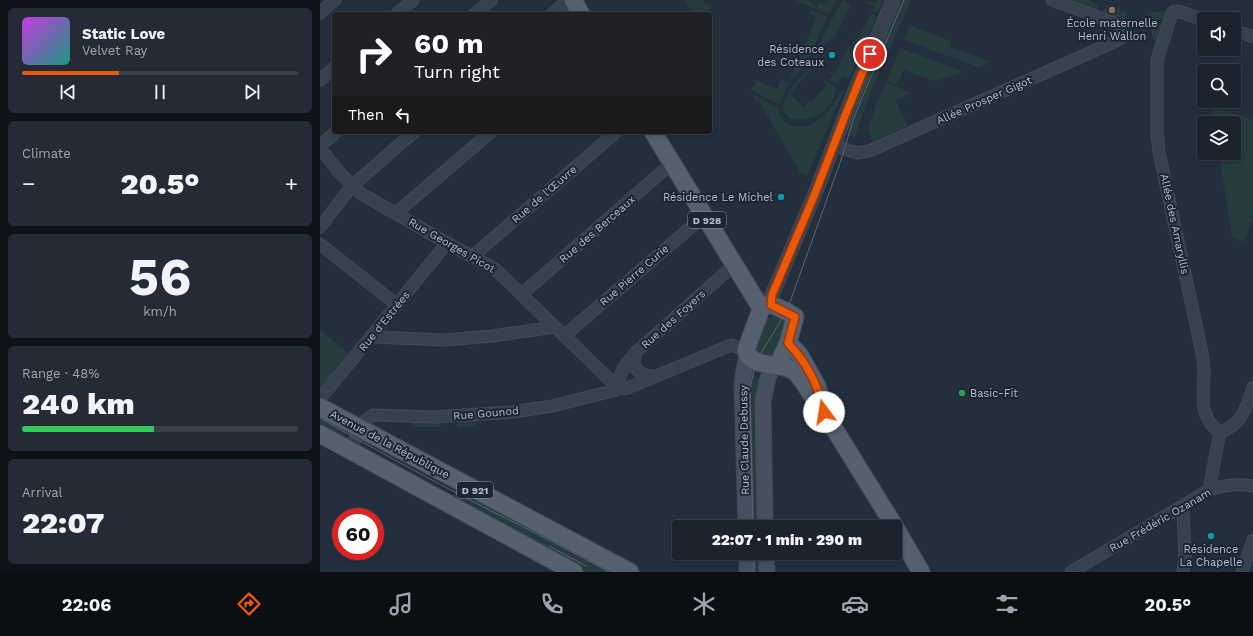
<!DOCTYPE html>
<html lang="en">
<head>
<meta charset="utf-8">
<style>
	body { margin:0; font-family:"Work Sans",sans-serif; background:#242b36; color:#f1f3f6; height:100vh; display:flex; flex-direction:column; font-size:15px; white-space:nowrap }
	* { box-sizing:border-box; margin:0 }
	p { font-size:13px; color:#a0a4aa }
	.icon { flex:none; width:22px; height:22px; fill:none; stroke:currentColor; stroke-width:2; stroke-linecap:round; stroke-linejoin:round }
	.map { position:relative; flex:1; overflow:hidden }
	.sheet { display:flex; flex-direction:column; gap:8px; padding:8px; background:#0f1319; width:320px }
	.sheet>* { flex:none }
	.top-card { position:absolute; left:12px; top:12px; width:380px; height:122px; border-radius:4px; box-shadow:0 2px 6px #0003,0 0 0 1px #39404a; background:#202124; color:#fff; overflow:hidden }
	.controls { position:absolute; left:877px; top:12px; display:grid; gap:8px }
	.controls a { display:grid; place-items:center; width:44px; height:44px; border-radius:4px; background:#1b232e; box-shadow:0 2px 6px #0003,0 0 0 1px #39404a; font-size:20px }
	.speed { position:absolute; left:12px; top:508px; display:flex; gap:8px; font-size:20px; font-weight:700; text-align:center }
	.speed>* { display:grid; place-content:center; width:52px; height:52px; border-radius:50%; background:#1b232e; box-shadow:0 2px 6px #0003,0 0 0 1px #39404a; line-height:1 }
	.speed .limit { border:6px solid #d22; background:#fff; color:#111 }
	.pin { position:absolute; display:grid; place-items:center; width:34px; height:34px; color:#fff; margin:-17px; border:2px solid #fff; border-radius:50%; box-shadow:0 1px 4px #0007 }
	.me { position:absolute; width:44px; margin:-22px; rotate:346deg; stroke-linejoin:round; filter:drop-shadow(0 0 3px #0008) }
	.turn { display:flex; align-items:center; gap:14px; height:84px; padding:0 16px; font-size:18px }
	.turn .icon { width:52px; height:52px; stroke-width:2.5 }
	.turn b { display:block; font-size:28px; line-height:34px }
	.then { display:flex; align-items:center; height:38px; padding:0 16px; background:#0003; gap:8px; font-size:15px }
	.big { font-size:30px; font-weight:800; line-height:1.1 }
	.sheet .tile { flex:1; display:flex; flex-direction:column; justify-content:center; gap:6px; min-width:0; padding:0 14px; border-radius:6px; background:#242b36 }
	.sheet .dial { align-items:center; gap:0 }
	.dial b { font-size:52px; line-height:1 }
	.song { display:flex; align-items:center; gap:12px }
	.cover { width:48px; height:48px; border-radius:6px; background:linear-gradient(135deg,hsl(290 70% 55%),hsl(170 70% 35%)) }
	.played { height:4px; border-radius:2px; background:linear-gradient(90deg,#ea580c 35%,#39404a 35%) }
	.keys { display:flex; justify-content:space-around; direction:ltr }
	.heat { display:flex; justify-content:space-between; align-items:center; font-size:22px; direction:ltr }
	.charge { height:6px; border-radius:3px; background:linear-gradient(90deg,#34c759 48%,#39404a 0) }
	.trip { position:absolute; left:352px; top:520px; width:230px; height:40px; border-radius:4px; background:#1b232e; box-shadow:0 2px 6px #0003,0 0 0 1px #39404a; font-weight:800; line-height:40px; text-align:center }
	.tabs { display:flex; height:64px; justify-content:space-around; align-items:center; background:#0b0e12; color:#a0a4aa }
	.tabs .icon { width:28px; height:28px }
	.tabs .on { color:#ea580c }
	.tabs b { font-size:18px; color:#f1f3f6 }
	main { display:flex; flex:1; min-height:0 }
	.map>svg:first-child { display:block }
	.green { fill:#263c3f }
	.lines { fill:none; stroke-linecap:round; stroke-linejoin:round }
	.minor-casing { stroke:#414a57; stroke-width:13 }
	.tertiary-casing { stroke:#414a57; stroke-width:15 }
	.secondary-casing { stroke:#414a57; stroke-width:17 }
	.primary-casing { stroke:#414a57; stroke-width:19 }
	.minor { stroke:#38414e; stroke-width:11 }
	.tertiary { stroke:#38414e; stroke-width:13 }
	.secondary { stroke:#465061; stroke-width:15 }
	.primary { stroke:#56606e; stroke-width:17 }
	.tram { stroke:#5a6575; stroke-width:1 }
	.route-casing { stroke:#983908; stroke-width:10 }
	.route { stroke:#ea580c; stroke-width:7 }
	.education-dot { fill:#8d6e63; stroke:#1d2633; stroke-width:1.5 }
	.culture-dot { fill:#0f9aa8; stroke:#1d2633; stroke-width:1.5 }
	.leisure-dot { fill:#2e9e5b; stroke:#1d2633; stroke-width:1.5 }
	.labels { text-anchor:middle; stroke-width:4; stroke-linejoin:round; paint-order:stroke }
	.shield { fill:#1d2633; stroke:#878f9c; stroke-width:1 }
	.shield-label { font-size:10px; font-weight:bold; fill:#b4bcc9 }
	.poi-label { font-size:11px; fill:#b4bcc9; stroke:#1d2633 }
	.street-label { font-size:11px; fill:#b4bcc9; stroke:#1d2633 }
</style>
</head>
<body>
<main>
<section class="sheet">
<div class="tile">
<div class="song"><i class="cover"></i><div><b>Static Love</b><p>Velvet Ray</p></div></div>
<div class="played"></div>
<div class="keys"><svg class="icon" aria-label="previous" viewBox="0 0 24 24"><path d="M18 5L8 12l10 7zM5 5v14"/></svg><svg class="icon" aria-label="pause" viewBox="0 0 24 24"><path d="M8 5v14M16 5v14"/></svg><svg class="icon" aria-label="next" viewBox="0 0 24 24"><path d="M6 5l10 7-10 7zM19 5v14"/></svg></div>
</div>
<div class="tile"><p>Climate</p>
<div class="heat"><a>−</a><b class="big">20.5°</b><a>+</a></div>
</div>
<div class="tile dial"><b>56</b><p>km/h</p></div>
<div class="tile"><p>Range · 48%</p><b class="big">240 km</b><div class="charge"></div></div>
<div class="tile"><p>Arrival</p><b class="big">22:07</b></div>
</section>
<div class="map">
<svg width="933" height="572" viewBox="0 0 933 572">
	<rect width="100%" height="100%" fill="#242f3e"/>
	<g class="green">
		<polygon points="365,0 384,0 383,3 390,6 388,14 373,14"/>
		<path d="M475 0C484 0 491 0 496 7L495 9Z"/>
		<polygon points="495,0 498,3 505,4 509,0 517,0 508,14 497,9 498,6"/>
		<polygon points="523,0 531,5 514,37 512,36 508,43 506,42 495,63 493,63 505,32"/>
		<polygon points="557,0 563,0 558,13 546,9 553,10 554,5 547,4 548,1 556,3"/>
		<polygon points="581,0 591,0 546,104 535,138 527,134 535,106"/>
		<polygon points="751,0 769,0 778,5 778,10"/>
		<polygon points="792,4 798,9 807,13 804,20 782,12 787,5"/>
		<polygon points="491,10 507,16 486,65 469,81 497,17 489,14"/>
		<polygon points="545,11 557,16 529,79 522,76 518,84 510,80 512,75 506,72 507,70 514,74 529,45 531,46 535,39 537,40 551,15"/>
		<polygon points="844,11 846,11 844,19 829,21 828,12"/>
		<polygon points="843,23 838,41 833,40 830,24"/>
		<polygon points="590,25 631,41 630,47 670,62 658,67 584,40"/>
		<polygon points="580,48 642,71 642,73 614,81 584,70 576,85 567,81"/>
		<path d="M489 68 491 70 470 94 483 107 489 101 491 103 507 85 503 79 517 88C515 93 513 100 510 105 492 128 448 124 469 92 474 83 483 76 489 68Z"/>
		<polygon points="461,79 469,83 459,105 431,90 436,80 457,89"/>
		<polygon points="566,82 591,93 585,95 585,97 576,100 587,126 552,141 548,128 557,102"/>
		<path d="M522 89 524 90 487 176 480 172 438 99 436 101 431 93 459 109C459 116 463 120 469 124 494 136 513 107 522 89Z"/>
		<polygon points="892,106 933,120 933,217 924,242 912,237 899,153 914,153 914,123 894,123"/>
		<polygon points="452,316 457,316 466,321 457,354 450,359 437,353 436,346 447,319"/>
		<polygon points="0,330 29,354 0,389"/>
		<polygon points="427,373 443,379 440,527 430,527"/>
		<polygon points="0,413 26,430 24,436 22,437 0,429"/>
		<polygon points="155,421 155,426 137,427 138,422"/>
		<polygon points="92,423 121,423 121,427 91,427"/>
		<polygon points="139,486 298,572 261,572 130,501"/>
		<polygon points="431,553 441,553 442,572 432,572"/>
	</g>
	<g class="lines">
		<g class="minor-casing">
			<g id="minor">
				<polyline points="0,13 15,0"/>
				<polyline points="77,14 93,0"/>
				<polyline points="155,14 171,0"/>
				<polyline points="232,14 248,0"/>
				<path d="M884 20 858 11H855L852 13 837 60V133L839 152 882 353C883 360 884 367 884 375 883 397 879 418 900 432"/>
				<polyline points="914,30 933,37"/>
				<polyline points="0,80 14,68"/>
				<polyline points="0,146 16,132"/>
				<polyline points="514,146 537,153 549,151 794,42 804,36 805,30 800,25 732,0"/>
				<polyline points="0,148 18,171 40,193 127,243 175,269 294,384"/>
				<polyline points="76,213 171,132"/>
				<polyline points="0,227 32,186 94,132"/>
				<polyline points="0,244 77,305"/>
				<polyline points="153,256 296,132"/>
				<polyline points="202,294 352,163"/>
				<polyline points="245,335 384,216"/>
				<polyline points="51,337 125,340 172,336 235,327"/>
				<path d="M316 353C310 368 319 375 333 376"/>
				<polyline points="299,379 304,367 316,352 414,265"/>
				<polyline points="305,389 411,345 426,350"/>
				<polyline points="0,399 127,243"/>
				<path d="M900 432C923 424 926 408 933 387"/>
				<polyline points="29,450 46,420 53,415 115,417 192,412 233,406 296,390"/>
				<polyline points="889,490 900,432"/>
				<polyline points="863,507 865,559 863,572"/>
				<path d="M751 572 889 490C904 485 918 483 933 486"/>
				<polyline points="922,572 933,540"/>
			</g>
		</g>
		<g class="tertiary-casing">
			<polyline id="tertiary" points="451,305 452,295 494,196 534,93 573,0"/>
		</g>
		<g class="secondary-casing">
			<g id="secondary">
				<polyline points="426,527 422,383 427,354"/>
				<polyline points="445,527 443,401 448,378 453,366"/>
				<polyline points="446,553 447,572"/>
				<polyline points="427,572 427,553"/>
			</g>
		</g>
		<g class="primary-casing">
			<g id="primary">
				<polyline points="253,0 261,14"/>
				<polyline points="333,132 441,308"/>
				<polyline points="468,343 479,354 497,386 507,417 575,527"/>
				<path d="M458 365 468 343 475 317C470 313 452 303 447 305 443 305 441 308 440 312L426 350 427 354C438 369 458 362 472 370 482 375 494 402 504 412"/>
				<polyline points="0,407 310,572"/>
				<polyline points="0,434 254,572"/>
				<polyline points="575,527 601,572"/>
			</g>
		</g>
		<use href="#minor" class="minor"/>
		<use href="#tertiary" class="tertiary"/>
		<use href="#secondary" class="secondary"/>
		<use href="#primary" class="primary"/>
		<g class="tram">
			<path d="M0 418C57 451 115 482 173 512 212 531 251 551 289 572"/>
			<polyline points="433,527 430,394 431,384 436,361 459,324 470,302 520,163 533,121 541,100 584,0"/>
			<polyline points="229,546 266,566"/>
			<polyline points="434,553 434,572"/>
		</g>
	</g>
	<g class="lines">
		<g class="route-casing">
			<path id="route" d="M504 412C499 386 486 362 468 343L475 317 451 305 452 295 494 196 525 116 550 54"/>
		</g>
		<use href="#route" class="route"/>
	</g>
	<circle class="education-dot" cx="792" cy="10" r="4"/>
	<g class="culture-dot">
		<circle cx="512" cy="55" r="4"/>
		<circle cx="461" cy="197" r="4"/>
		<circle cx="891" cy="536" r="4"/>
	</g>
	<circle class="leisure-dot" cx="642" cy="393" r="4"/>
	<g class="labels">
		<g class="shield">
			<rect x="368" y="212" width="38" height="16" rx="3"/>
			<rect x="137" y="482" width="36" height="16" rx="3"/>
		</g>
		<g class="shield-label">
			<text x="387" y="224">D 928</text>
			<text x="155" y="494">D 921</text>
		</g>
		<g class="poi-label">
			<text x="792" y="27">École maternelle<tspan x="792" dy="13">Henri Wallon</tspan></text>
			<text x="504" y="53" text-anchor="end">Résidence<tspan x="504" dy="13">des Coteaux</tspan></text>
			<text x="453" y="201" text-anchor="end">Résidence Le Michel</text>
			<text x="650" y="397" text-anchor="start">Basic-Fit</text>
			<text x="891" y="553">Résidence<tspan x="891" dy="13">La Chapelle</tspan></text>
		</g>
		<g class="street-label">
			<text transform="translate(664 100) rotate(-24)" y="4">Allée Prosper Gigot</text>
			<text transform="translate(224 194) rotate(-41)" y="4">Rue de l'Œuvre</text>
			<text transform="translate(855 224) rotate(78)" y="4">Allée des Amaryllis</text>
			<text transform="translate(277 229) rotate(-41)" y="4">Rue des Berceaux</text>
			<text transform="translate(132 245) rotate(30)" y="4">Rue Georges Picot</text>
			<text transform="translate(314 275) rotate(-41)" y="4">Rue Pierre Curie</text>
			<text transform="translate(353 319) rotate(-42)" y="4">Rue des Foyers</text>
			<text transform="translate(64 321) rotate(-51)" y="4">Rue d'Estrées</text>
			<text transform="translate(166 413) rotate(-5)" y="4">Rue Gounod</text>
			<text transform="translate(424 440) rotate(-91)" y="4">Rue Claude Debussy</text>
			<text transform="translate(70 444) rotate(28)" y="4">Avenue de la République</text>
			<text transform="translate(840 520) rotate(-30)" y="4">Rue Frédéric Ozanam</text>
		</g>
	</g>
</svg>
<div class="controls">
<a><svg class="icon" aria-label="sound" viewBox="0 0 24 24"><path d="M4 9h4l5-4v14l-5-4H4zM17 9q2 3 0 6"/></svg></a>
<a><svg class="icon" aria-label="search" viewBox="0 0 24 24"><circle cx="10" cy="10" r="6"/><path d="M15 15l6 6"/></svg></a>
<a><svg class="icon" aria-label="layers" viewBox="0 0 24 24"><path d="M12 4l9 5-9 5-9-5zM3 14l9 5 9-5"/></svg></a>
</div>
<div class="speed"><div class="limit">60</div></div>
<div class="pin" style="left:550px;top:54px;background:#d93025"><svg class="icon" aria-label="arrive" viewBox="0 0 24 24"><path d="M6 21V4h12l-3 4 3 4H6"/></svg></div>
<svg class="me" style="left:504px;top:412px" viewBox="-20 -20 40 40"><circle r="19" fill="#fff"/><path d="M0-13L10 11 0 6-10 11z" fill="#ea580c"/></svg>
<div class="trip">22:07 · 1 min · 290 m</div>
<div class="top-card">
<div class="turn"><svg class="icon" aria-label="right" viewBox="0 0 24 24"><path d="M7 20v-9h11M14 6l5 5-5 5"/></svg><div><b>60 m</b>Turn right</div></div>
<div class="then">Then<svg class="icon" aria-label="left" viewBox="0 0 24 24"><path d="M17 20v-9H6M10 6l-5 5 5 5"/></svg></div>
</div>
</div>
</main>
<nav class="tabs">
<b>22:06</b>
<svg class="icon on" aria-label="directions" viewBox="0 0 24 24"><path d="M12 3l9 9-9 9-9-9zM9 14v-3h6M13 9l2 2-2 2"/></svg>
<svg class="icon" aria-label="music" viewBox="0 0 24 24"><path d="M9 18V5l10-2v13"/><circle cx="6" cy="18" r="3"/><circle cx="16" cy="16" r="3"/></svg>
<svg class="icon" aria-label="phone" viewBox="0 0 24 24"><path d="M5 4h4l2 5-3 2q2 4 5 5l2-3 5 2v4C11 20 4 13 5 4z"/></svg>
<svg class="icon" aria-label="climate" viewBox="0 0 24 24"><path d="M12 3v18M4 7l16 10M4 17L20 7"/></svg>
<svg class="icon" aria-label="car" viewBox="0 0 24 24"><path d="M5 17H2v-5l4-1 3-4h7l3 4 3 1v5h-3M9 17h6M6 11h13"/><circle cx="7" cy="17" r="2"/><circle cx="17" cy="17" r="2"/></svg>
<svg class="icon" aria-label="filters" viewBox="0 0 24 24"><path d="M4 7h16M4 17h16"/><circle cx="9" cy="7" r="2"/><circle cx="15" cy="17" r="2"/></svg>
<b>20.5°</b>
</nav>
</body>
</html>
